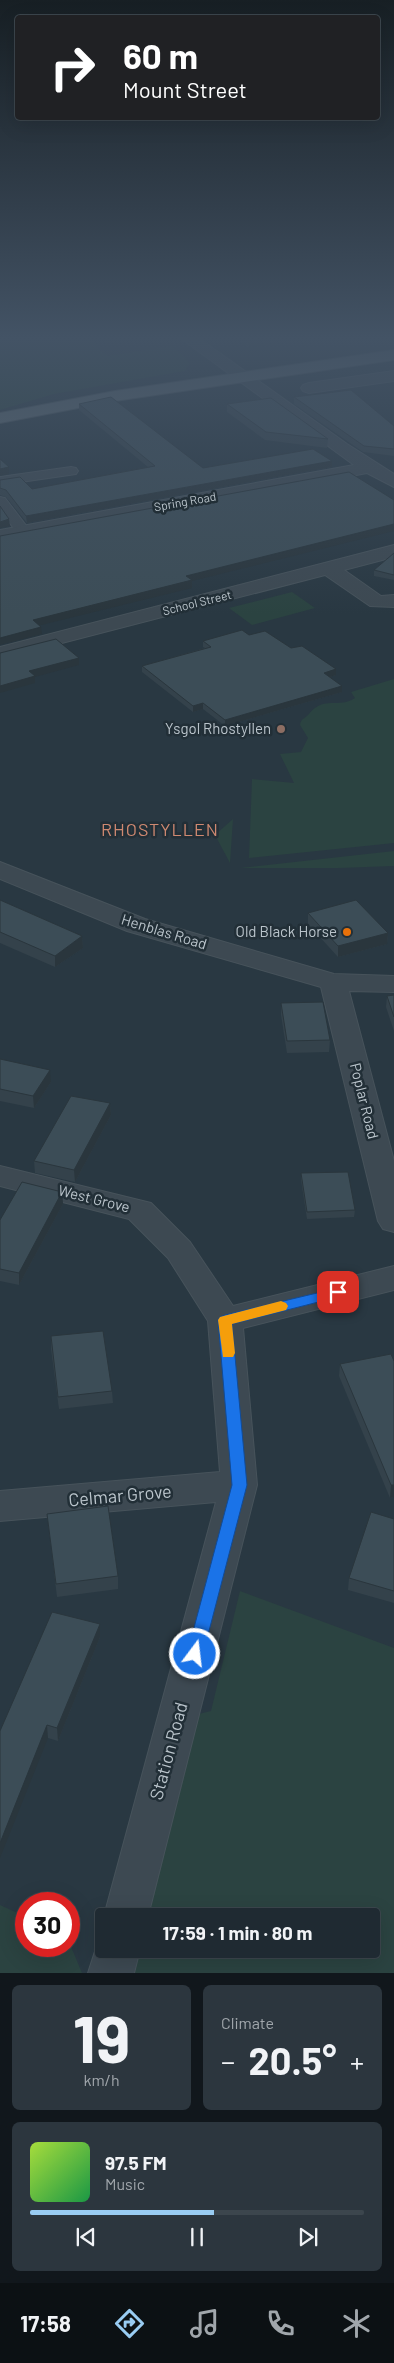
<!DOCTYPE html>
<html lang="en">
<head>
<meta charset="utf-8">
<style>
	body { margin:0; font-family:Barlow,sans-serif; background:#2c363e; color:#f1f3f6; height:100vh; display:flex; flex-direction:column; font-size:19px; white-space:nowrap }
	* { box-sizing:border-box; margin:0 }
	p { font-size:16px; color:#a1a7ac }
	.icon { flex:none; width:28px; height:28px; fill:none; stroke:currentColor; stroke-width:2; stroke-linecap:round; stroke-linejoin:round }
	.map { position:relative; height:1973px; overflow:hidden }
	.side { display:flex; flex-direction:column; gap:12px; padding:12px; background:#11171c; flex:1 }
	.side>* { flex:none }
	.hud { position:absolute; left:15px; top:15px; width:365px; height:105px; border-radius:5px; box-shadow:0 5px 20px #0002,0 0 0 1px #3c464d; background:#202124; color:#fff; overflow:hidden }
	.speed { position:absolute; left:15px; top:1892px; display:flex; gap:10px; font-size:25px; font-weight:700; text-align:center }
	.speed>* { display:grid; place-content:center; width:65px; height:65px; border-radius:50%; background:#1f2a32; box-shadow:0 5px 20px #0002,0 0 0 1px #3c464d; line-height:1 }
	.speed .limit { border:8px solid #d22; background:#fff; color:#111 }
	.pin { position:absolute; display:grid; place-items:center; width:42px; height:42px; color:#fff; margin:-21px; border-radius:10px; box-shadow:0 2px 8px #0006 }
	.me { position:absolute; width:55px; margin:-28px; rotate:15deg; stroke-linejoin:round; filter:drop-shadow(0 0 4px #0008) }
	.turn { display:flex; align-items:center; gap:18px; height:105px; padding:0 25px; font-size:22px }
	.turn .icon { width:65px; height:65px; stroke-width:2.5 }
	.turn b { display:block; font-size:35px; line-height:42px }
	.big { font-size:38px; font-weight:700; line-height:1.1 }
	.side .card { flex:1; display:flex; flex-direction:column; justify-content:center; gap:8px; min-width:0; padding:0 18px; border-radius:8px; background:#2c363e }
	.side .dial { align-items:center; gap:0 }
	.dial b { font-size:65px; line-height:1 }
	.song { display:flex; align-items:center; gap:15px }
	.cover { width:60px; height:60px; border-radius:8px; background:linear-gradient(135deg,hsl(80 70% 55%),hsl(140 70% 35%)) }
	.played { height:5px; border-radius:2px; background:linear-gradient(90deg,#99ccf2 55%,#3c464d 55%) }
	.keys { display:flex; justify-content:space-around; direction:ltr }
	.heat { display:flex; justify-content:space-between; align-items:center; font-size:28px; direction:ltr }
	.side .tiles { flex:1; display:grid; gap:12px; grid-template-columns:1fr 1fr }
	.card:last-child { grid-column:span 2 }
	.trip { position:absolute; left:95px; top:1908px; width:285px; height:50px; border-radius:5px; background:#1f2a32; box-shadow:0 5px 20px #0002,0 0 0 1px #3c464d; font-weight:700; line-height:50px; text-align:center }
	.tab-bar { display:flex; height:80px; justify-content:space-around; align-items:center; background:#0c1114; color:#a1a7ac }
	.tab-bar .icon { width:35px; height:35px }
	.tab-bar .selected { color:#99ccf2 }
	.tab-bar b { font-size:22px; color:#f1f3f6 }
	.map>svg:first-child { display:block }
	.green { fill:#2b4341 }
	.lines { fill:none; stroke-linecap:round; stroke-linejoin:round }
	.lane-casing { stroke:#47535b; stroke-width:2 }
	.street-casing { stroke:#47535b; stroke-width:2 }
	.primary-casing { stroke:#47535b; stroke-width:2 }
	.lane { fill:#3d4952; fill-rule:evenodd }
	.street { fill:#3d4952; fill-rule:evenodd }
	.primary { fill:#5c6971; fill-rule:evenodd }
	.wall { fill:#34424b }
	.shaded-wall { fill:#2a363d }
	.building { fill:#3c4d57; stroke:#2a363d }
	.route { fill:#1a73e8; stroke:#114b97 }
	.slow { fill:#f59e0b }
	.education-dot { fill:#8d6e63; stroke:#222f37; stroke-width:2 }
	.food-dot { fill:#e8710a; stroke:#222f37; stroke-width:2 }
	.labels { text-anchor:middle; stroke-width:5; stroke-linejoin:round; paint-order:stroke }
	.far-street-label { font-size:12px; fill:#bac4cb; stroke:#222f37 }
	.poi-label { font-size:15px; fill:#bac4cb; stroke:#222f37; text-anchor:end }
	.street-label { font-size:15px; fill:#bac4cb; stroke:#222f37 }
	.quarter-label { font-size:18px; letter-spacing:1px; fill:#cf8971; stroke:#222f37 }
	.near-street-label { font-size:18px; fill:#bac4cb; stroke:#222f37 }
</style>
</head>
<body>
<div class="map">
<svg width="394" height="1973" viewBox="0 0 394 1973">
	<rect width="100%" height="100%" fill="#293842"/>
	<g class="green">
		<polygon points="0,337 93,337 99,350 108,356 173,346 190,363 185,371 54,394 0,410"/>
		<polygon points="292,592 315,608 252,625 229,608"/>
		<path d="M394 679V843L249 858 252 779 294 783 280 754 301 752 308 738 300 725C301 718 305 719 309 714 324 695 339 709 355 698L351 692Z"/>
		<polygon points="233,819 230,863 215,835"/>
		<polygon points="394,851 394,866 338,868 240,868"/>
		<polygon points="240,1591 394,1648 394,1973 127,1973 133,1949 371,1949 371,1916 142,1916 195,1715 211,1711"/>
		<polygon points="0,1905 26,1917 26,1946 69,1946 69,1942 82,1973 0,1973"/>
	</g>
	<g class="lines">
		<g class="lane-casing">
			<g id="lane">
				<polygon points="71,467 76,468 78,471 76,474 0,485 0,477"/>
				<polygon points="0,497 5,498 28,528 30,531 28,534 18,534 0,510"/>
			</g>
		</g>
		<g class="street-casing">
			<g id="street">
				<polygon points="179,337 197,337 347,444 394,474 394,487 367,473 0,542 0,530 354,465"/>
				<polygon points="394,371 394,381 309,393 303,391 301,388 303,385 309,383"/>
				<polygon points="394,545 394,557 344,570 381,596 394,595 394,607 370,606 325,575 0,659 0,647"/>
				<polygon points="0,862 145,919 334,974 394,976 394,992 349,991 394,1161 394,1232 383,1229 378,1221 321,987 127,931 0,879"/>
				<polygon points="0,1166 151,1203 190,1242 233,1306 394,1266 394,1290 243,1328 257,1485 148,1916 104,1916 216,1502 0,1521 0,1491 220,1472 208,1321 168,1258 129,1219 0,1186"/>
				<polygon points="104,1932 104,1949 140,1949 134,1973 88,1973 101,1933"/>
			</g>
		</g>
		<g class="primary-casing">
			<polygon id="primary" points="394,350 394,360 115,401 0,423 0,413 115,391"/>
		</g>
		<use href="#lane" class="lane"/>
		<use href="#street" class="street"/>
		<use href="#primary" class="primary"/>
	</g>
	<g class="wall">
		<polygon points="103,337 144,337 108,342"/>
		<polygon points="236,337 324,337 249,348"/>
		<polygon points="294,397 394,426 394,456 363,452 294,404"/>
		<polygon points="79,404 203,468 332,467 27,523 6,497 0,495 0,480 32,489 148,467 79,410"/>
		<polygon points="227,404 328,439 327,448 265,440 227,412"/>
		<polygon points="394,553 394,580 374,576 374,570"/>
		<polygon points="249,635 291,648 336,675 329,677 342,692 225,726 203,709 193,712 142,672 142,666 205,648 203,647 203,641"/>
		<polygon points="0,900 82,936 83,948 55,967 0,943"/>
		<polygon points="308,913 388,933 387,944 338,957 308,924"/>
		<polygon points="394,995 394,1031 386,1007 387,996"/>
		<polygon points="281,1003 330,1040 329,1052 287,1053 281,1015"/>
		<polygon points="0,1059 51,1082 34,1108 0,1101"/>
		<polygon points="110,1103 111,1115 75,1182 35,1173 34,1161"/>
		<polygon points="301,1173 355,1210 354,1217 307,1219 301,1180"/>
		<polygon points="62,1192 63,1204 19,1285 0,1281 0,1220"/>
		<polygon points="51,1336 112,1391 113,1403 59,1409 51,1349"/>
		<polygon points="394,1361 394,1497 390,1498 339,1376 340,1364"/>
		<polygon points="47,1514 118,1576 118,1589 57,1597"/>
		<polygon points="394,1519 394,1603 348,1590 349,1578"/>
		<polygon points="100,1624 100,1637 58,1741 48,1738 0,1731"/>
	</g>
	<g class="shaded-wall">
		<polygon points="108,337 144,337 108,342"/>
		<polygon points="252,337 324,337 249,348 249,338"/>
		<polygon points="332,461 332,467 27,523 26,516"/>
		<polygon points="9,467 9,474 0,476 0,469"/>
		<polygon points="9,519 10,526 0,528 0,522"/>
		<polygon points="394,524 394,531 192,581 192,588 33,627 33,620 186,576"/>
		<polygon points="41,627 42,634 0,645 0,638"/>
		<polygon points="79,658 79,665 35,677 35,683 0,693 0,686 29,671"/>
		<polygon points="336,669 336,675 323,679 324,673"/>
		<polygon points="342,686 342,692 225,726 225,720"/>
		<polygon points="203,703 203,709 193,712 193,706"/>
		<polygon points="388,933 387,944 338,957 338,946"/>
		<polygon points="82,936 83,948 55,967 55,956"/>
		<polygon points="50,1070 51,1082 34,1108 33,1096"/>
		<polygon points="110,1103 111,1115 75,1182 74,1170"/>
		<polygon points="62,1192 63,1204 19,1285 19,1273"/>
		<polygon points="391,1485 394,1485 394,1497 390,1498"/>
		<polygon points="100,1624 100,1637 58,1741 57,1728"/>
		<polygon points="47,1725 48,1738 0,1858 0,1843"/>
	</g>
	<g class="building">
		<polygon points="351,390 394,426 394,449 364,446 294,397"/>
		<polygon points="111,397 203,468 313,449 332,461 26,516 6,490 0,488 0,480 20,477 32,489 155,466 79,404"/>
		<polygon points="271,398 328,439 266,432 227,404"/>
		<polygon points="0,459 9,467 0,469"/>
		<polygon points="349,472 394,500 394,524 186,576 192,580 33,620 41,627 0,638 0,536"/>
		<polygon points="0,506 9,519 0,522"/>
		<polygon points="394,553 394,575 374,570"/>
		<polygon points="242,630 249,635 265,631 291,648 302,646 336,669 324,673 342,686 225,720 203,703 193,706 142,666 211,647 203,641"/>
		<polygon points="56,639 79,658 29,671 35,676 0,686 0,653"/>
		<polygon points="0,900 82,936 55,956 0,932"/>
		<polygon points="356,900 388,933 338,946 308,913"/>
		<polygon points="394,995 394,1017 387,996"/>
		<polygon points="323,1002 330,1040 287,1041 281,1003"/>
		<polygon points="0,1059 50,1070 33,1096 0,1089"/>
		<polygon points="71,1096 110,1103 74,1170 34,1161"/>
		<polygon points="348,1172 355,1210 307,1212 301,1173"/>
		<polygon points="22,1182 62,1192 19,1273 0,1269 0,1220"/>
		<polygon points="103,1331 112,1391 58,1397 51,1336"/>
		<polygon points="391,1354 394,1361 394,1485 391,1485 340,1364"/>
		<polygon points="108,1506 118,1576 56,1584 47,1514"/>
		<polygon points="371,1512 394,1519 394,1591 349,1578"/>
		<polygon points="52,1612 100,1624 57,1728 47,1725 0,1843 0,1731"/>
	</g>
	<linearGradient id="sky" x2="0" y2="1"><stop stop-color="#171f24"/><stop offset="0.55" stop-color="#435365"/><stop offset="1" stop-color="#435365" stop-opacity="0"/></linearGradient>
	<rect width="394" height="614" fill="url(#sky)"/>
	<polygon class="route" points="338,1288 342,1289 344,1292 342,1296 232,1324 247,1485 203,1654 201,1659 195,1661 189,1659 187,1654 232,1485 218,1320 220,1317 225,1315"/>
	<polygon class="slow" points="281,1301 286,1303 288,1306 286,1310 232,1324 235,1353 233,1357 223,1357 218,1320 220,1317"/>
	<circle class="education-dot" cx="281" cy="729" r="5"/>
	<circle class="food-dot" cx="347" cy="932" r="5"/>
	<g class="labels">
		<g class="far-street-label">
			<text transform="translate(185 502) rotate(-10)" y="4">Spring Road</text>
			<text transform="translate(197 603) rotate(-14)" y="4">School Street</text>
		</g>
		<g class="poi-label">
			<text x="271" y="734">Ysgol Rhostyllen</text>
			<text x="337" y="937">Old Black Horse</text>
		</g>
		<g class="street-label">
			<text transform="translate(164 932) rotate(17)" y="5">Henblas Road</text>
			<text transform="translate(364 1101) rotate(76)" y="5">Poplar Road</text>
			<text transform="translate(94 1199) rotate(14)" y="5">West Grove</text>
		</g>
		<g class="quarter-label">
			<text x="160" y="836">RHOSTYLLEN</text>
		</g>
		<g class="near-street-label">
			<text transform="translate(120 1496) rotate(-5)" y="6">Celmar Grove</text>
			<text transform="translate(169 1751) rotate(-75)" y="6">Station Road</text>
		</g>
	</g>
</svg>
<div class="speed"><div class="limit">30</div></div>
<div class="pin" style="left:338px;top:1292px;background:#d93025"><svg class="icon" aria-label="arrive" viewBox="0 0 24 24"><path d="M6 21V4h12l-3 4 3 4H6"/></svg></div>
<svg class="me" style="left:195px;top:1654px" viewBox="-20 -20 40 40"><circle r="17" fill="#1a73e8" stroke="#fff" stroke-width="3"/><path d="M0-11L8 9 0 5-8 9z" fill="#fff"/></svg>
<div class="trip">17:59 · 1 min · 80 m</div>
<div class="hud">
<div class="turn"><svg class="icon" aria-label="right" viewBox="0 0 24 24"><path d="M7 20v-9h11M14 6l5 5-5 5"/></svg><div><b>60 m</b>Mount Street</div></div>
</div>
</div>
<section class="side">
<div class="tiles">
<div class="card dial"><b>19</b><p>km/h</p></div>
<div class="card"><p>Climate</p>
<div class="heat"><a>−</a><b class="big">20.5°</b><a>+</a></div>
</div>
<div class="card">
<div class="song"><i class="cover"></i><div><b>97.5 FM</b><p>Music</p></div></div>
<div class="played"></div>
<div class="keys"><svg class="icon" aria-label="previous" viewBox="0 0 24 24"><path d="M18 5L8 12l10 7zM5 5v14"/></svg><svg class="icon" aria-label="pause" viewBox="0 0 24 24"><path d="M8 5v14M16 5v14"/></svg><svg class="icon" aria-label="next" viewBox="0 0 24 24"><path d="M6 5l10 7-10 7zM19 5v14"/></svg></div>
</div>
</div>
</section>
<nav class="tab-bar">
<b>17:58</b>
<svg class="icon selected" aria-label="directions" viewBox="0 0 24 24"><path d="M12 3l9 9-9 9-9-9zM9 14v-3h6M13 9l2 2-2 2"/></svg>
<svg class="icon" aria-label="music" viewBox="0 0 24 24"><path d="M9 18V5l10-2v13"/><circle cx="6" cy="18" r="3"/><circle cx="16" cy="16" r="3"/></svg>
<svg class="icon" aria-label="phone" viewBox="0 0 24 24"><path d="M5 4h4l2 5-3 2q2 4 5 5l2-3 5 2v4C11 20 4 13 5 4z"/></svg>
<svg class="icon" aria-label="climate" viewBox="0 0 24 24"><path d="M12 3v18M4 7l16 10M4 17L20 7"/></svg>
</nav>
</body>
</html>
